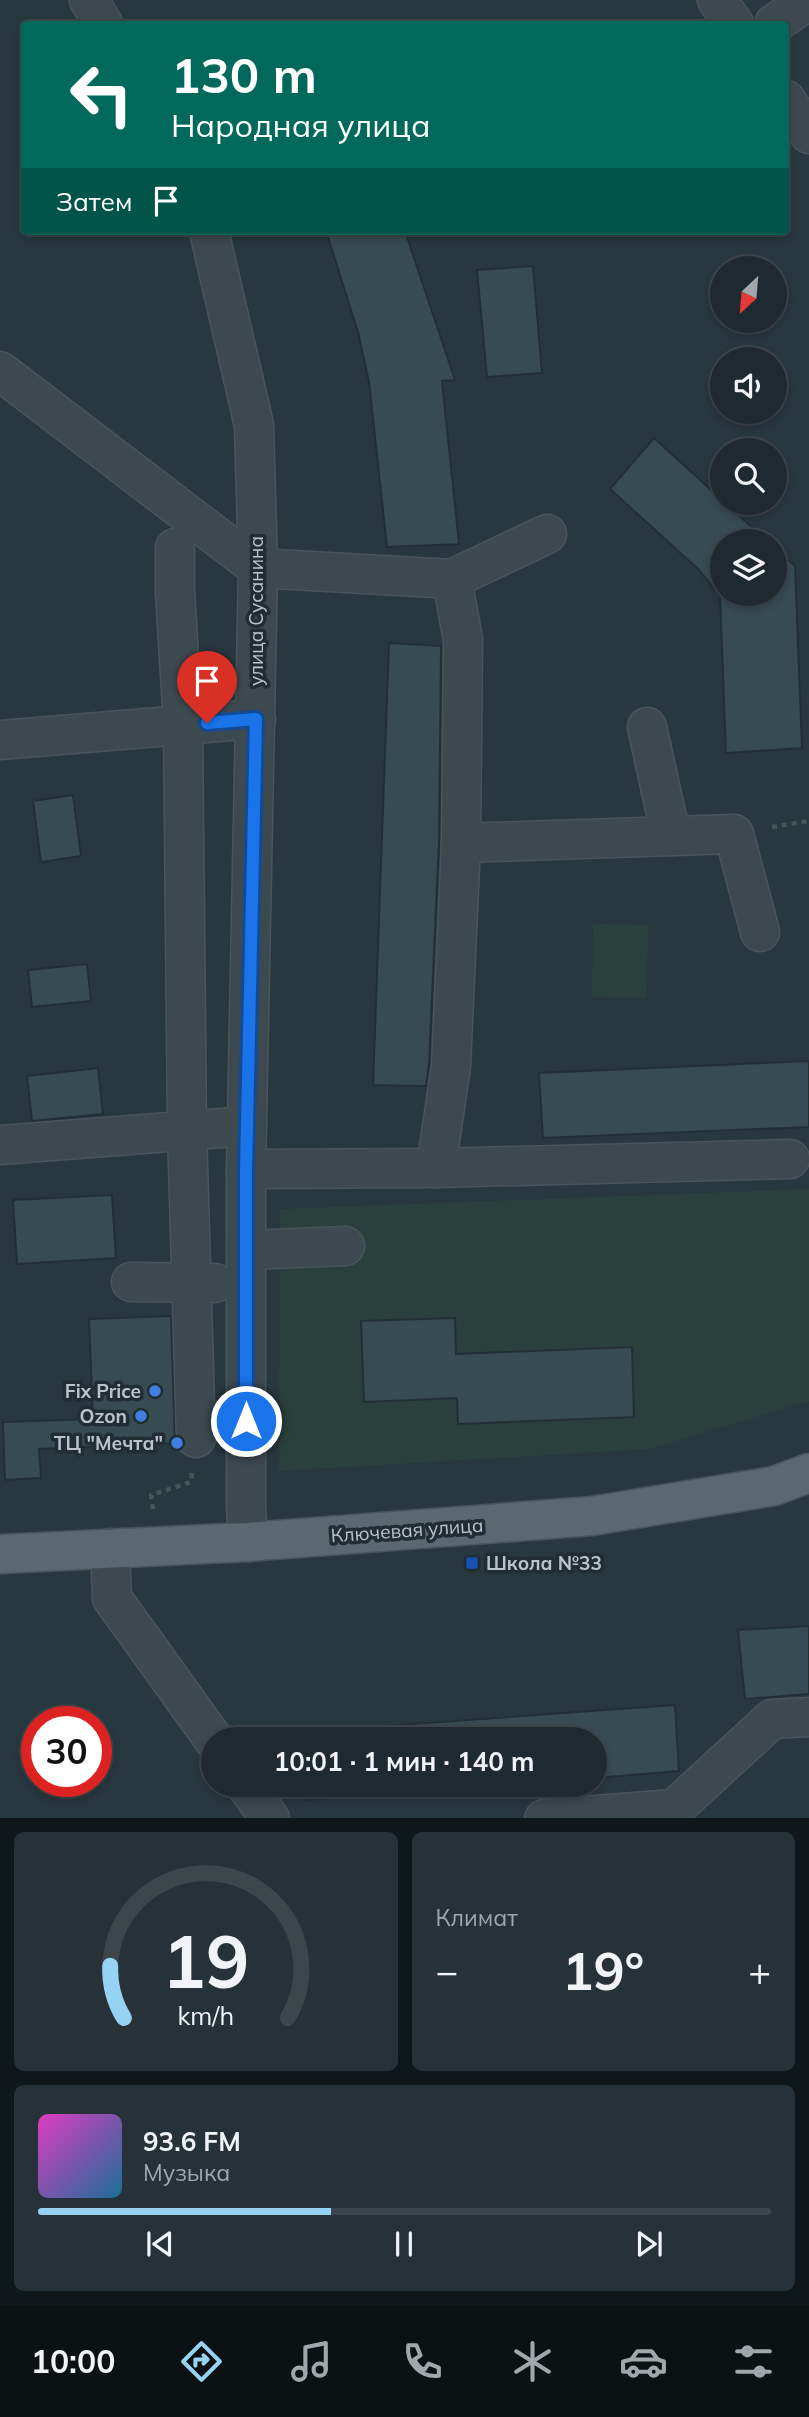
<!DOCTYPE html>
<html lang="ru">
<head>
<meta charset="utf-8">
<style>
	body { margin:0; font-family:Mulish,sans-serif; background:#263237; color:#f1f3f6; height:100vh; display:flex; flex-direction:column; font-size:26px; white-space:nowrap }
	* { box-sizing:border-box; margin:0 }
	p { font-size:23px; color:#a1a7aa }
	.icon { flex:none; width:38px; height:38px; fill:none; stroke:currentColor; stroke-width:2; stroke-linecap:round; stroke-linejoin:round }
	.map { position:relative; height:1818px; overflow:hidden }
	.sheet { display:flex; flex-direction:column; gap:14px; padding:14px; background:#10171a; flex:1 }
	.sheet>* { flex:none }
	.top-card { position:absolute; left:21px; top:21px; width:768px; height:214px; border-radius:7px; box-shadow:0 4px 10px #0003,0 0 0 2px #3c464b; background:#00695c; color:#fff; overflow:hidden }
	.needle { width:46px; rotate:206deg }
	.buttons { position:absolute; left:710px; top:256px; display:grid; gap:14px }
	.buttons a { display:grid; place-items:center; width:77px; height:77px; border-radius:50%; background:#1e2a2f; box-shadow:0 4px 10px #0003,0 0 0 2px #3c464b; font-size:35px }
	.speed { position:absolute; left:21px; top:1706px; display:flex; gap:14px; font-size:35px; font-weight:700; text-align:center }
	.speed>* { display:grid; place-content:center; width:91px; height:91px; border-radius:50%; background:#1e2a2f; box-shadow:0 4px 10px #0003,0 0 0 2px #3c464b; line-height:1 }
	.speed .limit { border:10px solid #d22; background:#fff; color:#111 }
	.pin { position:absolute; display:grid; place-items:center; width:60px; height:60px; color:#fff; margin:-72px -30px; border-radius:50% 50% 50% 0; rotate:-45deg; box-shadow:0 0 7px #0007 }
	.pin .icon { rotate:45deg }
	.me { position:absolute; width:77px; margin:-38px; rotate:0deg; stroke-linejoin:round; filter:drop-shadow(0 0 5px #0008) }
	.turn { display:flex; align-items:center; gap:24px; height:147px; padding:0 35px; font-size:32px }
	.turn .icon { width:91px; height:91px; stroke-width:2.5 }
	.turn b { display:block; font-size:49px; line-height:60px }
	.then { display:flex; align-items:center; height:66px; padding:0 35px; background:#0003; gap:14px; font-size:26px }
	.big { font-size:52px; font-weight:700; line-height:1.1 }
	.sheet .card { flex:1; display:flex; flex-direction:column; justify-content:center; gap:10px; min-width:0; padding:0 24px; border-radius:10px; background:#263237 }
	.sheet .dial { align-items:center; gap:0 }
	.dial svg { height:182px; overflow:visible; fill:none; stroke:#3c464b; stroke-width:7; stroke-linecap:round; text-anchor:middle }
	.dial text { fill:#f1f3f6; stroke:none }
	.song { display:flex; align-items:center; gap:21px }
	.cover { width:84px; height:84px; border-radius:10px; background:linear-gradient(135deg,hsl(310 70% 55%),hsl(200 70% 35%)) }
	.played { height:7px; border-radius:4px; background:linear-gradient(90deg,#96d2f1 40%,#3c464b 40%) }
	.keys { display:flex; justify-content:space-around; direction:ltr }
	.heat { display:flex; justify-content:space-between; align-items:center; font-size:38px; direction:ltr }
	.sheet .tiles { flex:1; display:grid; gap:14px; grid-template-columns:1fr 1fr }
	.card:last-child { grid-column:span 2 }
	.trip { position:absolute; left:201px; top:1727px; width:406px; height:70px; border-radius:35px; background:#1e2a2f; box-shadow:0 4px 10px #0003,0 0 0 2px #3c464b; font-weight:700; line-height:70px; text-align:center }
	.dock { display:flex; height:112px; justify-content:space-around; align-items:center; background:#0c1113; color:#a1a7aa }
	.dock .icon { width:49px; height:49px }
	.dock .current { color:#96d2f1 }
	.dock b { font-size:32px; color:#f1f3f6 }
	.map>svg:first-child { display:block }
	.green { fill:#2a403d }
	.building { fill:#374b53; stroke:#223036; stroke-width:2 }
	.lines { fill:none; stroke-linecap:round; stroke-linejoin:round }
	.minor-casing { stroke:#48555b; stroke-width:41 }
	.major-casing { stroke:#48555b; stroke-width:41 }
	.path { stroke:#435854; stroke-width:4.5; stroke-dasharray:5 5; stroke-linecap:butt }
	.minor { stroke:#3c494f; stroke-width:38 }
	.major { stroke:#5a696f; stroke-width:38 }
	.route-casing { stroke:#114b97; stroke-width:18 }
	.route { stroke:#1a73e8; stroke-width:12 }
	.shop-dot { fill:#3f7fe0; stroke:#202e34; stroke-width:2.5 }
	.transit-dot { fill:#1a4fb4; stroke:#202e34; stroke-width:2.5 }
	.labels { text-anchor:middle; stroke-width:7; stroke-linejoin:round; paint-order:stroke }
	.street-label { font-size:19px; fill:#b8c4ca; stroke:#202e34 }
	.poi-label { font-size:19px; font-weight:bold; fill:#b8c4ca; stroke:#202e34; text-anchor:end }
</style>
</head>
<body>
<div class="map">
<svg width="809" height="1819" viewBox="0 0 809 1819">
	<rect width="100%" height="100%" fill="#28383f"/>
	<g class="green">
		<polygon points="593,924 648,925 647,998 592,997"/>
		<polygon points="809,1189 809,1401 649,1449 279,1471 280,1209"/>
	</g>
	<g class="building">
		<polygon points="326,231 405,231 455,380 442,381 459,544 387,547 369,382 358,332"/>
		<polygon points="533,266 542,373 487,377 477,270"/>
		<polygon points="654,438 767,541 723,541 723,593 775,593 775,548 795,566 802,748 726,753 720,595 698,569 610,489"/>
		<polygon points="389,643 441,646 439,842 429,1064 426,1086 373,1085"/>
		<polygon points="73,795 81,856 41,862 33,801"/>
		<polygon points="87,964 91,1001 32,1007 28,970"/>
		<polygon points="809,1061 809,1127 543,1138 539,1073"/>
		<polygon points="98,1068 103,1114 32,1121 27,1076"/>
		<polygon points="112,1195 116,1258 17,1264 13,1200"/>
		<polygon points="171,1316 175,1443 39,1449 41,1478 5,1480 3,1422 93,1419 89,1319"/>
		<polygon points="455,1318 456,1354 632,1347 634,1417 458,1424 457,1398 364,1402 361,1321"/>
		<polygon points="809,1626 809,1694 745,1699 738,1630"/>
		<polygon points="675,1705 679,1771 595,1778 595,1740 303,1740 303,1732"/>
		<polygon points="306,1785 503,1785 307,1800"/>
	</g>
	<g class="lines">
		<g class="minor-casing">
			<g id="minor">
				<polyline points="89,0 103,24"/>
				<polyline points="717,0 734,24"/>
				<polyline points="774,24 809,0"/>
				<polyline points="786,100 809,134"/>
				<polyline points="209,231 254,425 258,568 246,1169 246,1504 248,1542"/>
				<polyline points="0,371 258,568 452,579"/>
				<polyline points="175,548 175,591 183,725 187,1131 196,1438"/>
				<polyline points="647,727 671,836"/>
				<polyline points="0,740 256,719"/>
				<polyline points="461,843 734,834 760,932"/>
				<polyline points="0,1145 247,1126"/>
				<polyline points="436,1168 451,1066 461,843 463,640 452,579 547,534"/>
				<polyline points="246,1169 436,1168 790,1159"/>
				<polyline points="247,1250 345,1246"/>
				<polyline points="131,1282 215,1283"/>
				<polyline points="110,1548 112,1598 214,1740"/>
				<polyline points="246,1785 270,1819"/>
				<polyline points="544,1819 674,1809 772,1719 809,1717"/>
			</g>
		</g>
		<g class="major-casing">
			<polyline id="major" points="0,1554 248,1542 592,1516 774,1486 809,1473"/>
		</g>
		<g class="path">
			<polyline points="772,827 809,821"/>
			<polyline points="153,1509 151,1495 191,1482 192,1473"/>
		</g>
		<use href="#minor" class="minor"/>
		<use href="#major" class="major"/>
	</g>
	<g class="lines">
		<g class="route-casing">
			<polyline id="route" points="207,723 256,719 246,1170 246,1421"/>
		</g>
		<use href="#route" class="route"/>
	</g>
	<g class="shop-dot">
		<circle cx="155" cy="1391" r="7"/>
		<circle cx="141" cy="1416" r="7"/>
		<circle cx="177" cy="1443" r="7"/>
	</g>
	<rect class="transit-dot" x="465" y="1556" width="14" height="14" rx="3.5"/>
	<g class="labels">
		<g class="street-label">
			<text transform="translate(256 611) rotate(-90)" y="7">улица Сусанина</text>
			<text transform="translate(407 1530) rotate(-4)" y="7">Ключевая улица</text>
		</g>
		<g class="poi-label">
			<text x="141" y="1398">Fix Price</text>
			<text x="127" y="1423">Ozon</text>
			<text x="163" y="1450">ТЦ "Мечта"</text>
			<text x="486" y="1570" text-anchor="start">Школа №33</text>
		</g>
	</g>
</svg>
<div class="buttons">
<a><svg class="needle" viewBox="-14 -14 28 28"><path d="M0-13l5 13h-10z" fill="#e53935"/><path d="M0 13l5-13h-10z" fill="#a1a7aa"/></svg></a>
<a><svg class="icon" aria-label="sound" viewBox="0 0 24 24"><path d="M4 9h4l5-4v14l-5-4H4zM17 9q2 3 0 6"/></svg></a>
<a><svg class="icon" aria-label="search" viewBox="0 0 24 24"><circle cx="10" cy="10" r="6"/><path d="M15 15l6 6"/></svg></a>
<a><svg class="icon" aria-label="layers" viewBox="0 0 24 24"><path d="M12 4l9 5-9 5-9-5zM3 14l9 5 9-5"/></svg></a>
</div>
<div class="speed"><div class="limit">30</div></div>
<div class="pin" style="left:207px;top:723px;background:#d93025"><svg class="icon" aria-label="arrive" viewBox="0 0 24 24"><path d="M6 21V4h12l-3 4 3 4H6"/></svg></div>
<svg class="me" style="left:246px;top:1421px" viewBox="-20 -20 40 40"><circle r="17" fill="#1a73e8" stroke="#fff" stroke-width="3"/><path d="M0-11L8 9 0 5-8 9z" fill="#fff"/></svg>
<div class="trip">10:01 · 1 мин · 140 m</div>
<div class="top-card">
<div class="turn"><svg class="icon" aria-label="left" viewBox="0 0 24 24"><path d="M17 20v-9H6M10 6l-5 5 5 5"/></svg><div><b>130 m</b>Народная улица</div></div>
<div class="then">Затем<svg class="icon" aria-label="arrive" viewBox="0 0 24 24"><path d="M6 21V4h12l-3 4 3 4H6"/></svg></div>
</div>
</div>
<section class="sheet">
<div class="tiles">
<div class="card dial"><svg viewBox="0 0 100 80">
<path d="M14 69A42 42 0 1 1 86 69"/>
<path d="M14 69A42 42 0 0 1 8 46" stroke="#96d2f1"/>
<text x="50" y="56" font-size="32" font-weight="700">19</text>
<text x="50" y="72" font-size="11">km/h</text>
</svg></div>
<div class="card"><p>Климат</p>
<div class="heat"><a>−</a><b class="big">19°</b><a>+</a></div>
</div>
<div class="card">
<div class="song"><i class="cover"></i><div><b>93.6 FM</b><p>Музыка</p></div></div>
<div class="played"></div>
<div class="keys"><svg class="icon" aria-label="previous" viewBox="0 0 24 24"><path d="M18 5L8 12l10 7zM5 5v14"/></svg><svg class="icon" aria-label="pause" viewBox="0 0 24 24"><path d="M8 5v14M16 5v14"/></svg><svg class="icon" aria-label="next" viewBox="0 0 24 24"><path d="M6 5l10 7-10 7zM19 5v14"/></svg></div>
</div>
</div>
</section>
<nav class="dock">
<b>10:00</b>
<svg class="icon current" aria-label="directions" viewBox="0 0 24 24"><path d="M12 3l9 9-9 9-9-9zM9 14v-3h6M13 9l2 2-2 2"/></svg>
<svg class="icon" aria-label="music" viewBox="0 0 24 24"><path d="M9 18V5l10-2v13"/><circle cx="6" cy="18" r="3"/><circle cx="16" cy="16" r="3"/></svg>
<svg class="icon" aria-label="phone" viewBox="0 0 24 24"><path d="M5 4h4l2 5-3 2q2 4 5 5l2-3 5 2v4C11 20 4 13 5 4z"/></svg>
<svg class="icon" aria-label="climate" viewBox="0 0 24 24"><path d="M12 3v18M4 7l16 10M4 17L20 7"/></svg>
<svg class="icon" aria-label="car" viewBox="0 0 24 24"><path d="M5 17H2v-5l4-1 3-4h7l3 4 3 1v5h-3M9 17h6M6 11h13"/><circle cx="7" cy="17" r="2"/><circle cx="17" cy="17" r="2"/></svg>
<svg class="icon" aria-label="filters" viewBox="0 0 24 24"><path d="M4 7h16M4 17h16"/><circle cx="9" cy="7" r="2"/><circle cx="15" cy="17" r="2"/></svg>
</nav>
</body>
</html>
